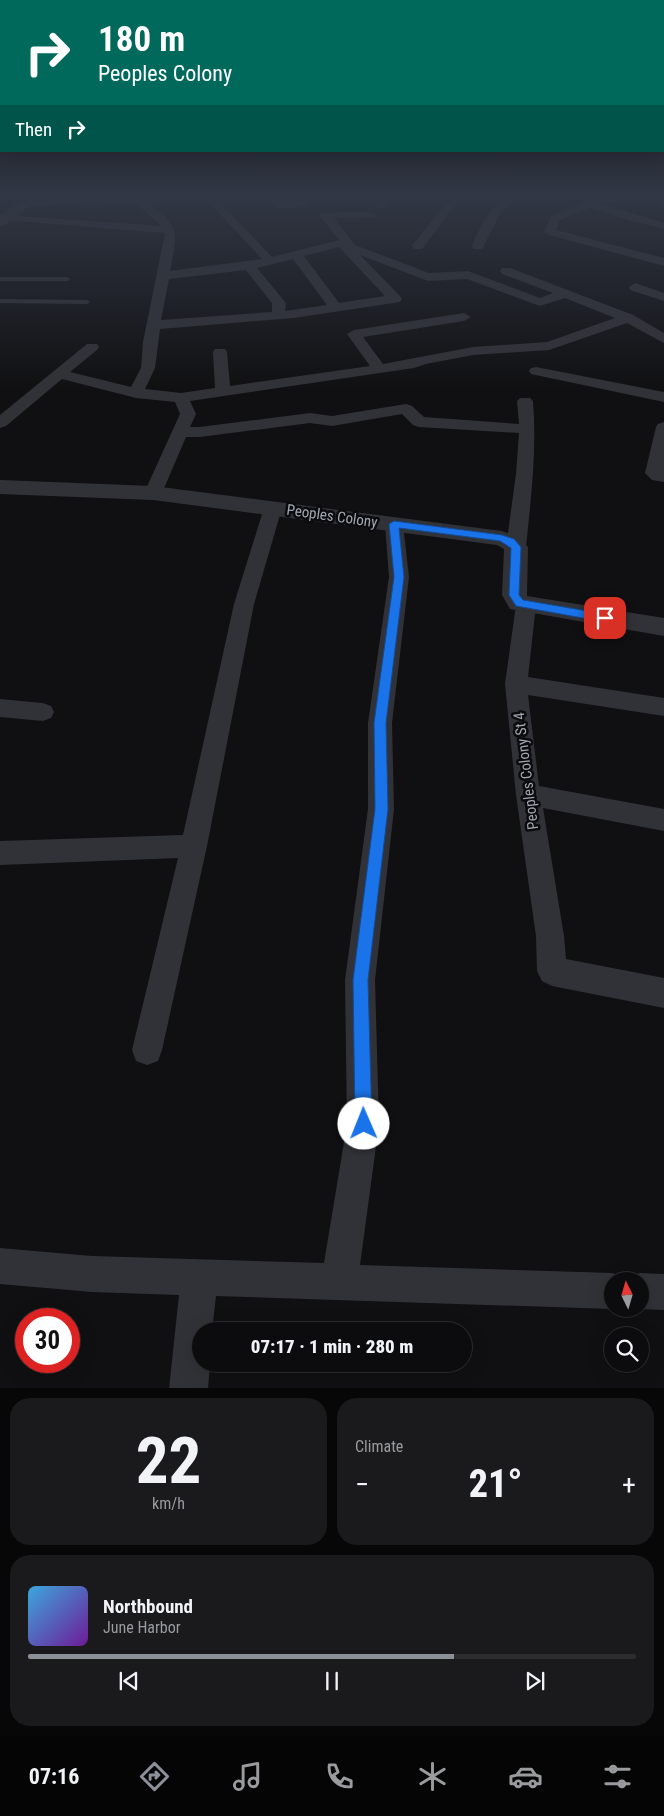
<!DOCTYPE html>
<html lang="en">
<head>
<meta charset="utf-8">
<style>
	body { margin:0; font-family:"Roboto Condensed",sans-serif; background:#1a1a1c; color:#f1f3f6; height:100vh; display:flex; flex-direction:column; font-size:19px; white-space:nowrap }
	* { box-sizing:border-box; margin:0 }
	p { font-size:16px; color:#9a9b9e }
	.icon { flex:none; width:28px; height:28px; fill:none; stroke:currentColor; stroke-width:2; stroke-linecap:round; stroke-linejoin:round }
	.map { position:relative; height:1388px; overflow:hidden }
	.panel { display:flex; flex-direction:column; gap:10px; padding:10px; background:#070708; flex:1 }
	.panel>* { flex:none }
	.hud { position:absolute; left:0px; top:0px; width:665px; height:152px; box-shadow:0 5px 20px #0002,0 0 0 1px #2c2c2e; background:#00695c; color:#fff; overflow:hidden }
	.needle { width:32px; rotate:355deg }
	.fabs { position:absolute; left:604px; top:1272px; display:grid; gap:10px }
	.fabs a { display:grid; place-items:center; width:45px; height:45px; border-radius:50%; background:#0c0c0e; box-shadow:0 5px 20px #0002,0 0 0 1px #2c2c2e; font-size:25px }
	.speed { position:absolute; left:15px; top:1308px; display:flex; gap:10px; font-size:25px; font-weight:700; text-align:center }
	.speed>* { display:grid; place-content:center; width:65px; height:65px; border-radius:50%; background:#0c0c0e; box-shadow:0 5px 20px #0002,0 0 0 1px #2c2c2e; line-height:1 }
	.speed .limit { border:8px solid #d22; background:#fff; color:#111 }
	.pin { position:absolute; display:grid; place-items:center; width:42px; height:42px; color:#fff; margin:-21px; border-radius:10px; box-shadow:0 2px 8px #0006 }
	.me { position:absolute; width:55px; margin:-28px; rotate:359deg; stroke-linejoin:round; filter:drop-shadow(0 0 4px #0008) }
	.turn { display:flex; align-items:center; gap:18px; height:105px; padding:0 15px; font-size:22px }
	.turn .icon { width:65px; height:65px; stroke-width:2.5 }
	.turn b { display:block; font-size:35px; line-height:42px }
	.then { display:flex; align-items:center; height:48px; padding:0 15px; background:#0003; gap:10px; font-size:19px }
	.big { font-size:38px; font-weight:800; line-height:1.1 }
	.panel .tile { flex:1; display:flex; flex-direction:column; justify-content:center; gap:8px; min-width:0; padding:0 18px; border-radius:20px; background:#1a1a1c }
	.panel .dial { align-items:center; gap:0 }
	.dial b { font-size:65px; line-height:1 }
	.song { display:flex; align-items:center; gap:15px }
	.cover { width:60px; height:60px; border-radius:8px; background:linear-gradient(135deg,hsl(200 70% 55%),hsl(280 70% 35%)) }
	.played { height:5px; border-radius:2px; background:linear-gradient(90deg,#8c9099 70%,#2c2c2e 70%) }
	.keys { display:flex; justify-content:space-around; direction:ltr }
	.heat { display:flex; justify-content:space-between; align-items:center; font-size:28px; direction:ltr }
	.panel .tiles { flex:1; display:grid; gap:10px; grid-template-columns:1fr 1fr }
	.tile:last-child { grid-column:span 2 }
	.trip { position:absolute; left:192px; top:1322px; width:280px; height:50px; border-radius:25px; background:#0c0c0e; box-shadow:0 5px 20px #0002,0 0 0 1px #2c2c2e; font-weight:800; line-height:50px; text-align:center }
	.tab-bar { display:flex; height:80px; justify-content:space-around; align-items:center; background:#050506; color:#9a9b9e }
	.tab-bar .icon { width:35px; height:35px }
	.tab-bar .on { color:#8c9099 }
	.tab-bar b { font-size:22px; color:#f1f3f6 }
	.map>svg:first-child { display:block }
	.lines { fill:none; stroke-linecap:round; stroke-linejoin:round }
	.service { fill:#313237; fill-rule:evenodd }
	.minor { fill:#313237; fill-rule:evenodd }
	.tertiary { fill:#313237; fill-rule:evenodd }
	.route { fill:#1a73e8; stroke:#114b97 }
	.labels { text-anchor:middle; stroke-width:5; stroke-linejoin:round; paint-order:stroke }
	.street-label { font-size:15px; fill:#a1a7b2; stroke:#0b0b0d }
</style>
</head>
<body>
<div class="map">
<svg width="664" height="1389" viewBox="0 0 664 1389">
	<rect width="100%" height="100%" fill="#101012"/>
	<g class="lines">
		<g class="service">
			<polygon points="0,277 67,277 70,279 67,281 0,281"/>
			<polygon points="0,299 87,300 90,302 87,304 0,303"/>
		</g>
		<g class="minor">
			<path d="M153 196H180L175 199 148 203C182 227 177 234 170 271L262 259 203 196H214L272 257 339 240 319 215 321 213 370 212 374 213 376 215 374 217 334 218 355 245 429 273 468 271 540 298 553 293 502 274 500 271 502 268H510L633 315 664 333V343L627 323 549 350 473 355 426 364 414 368 190 401 196 414 190 427H200L310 413 332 416 406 404 412 406 424 417 519 424 517 401 520 398H530L533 401C537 450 531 498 526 547L523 551 516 553 509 551 506 547 516 474 519 433 419 427 413 425 402 414 332 426 310 423 200 437H186L162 493 159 497 153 498 147 497 144 493 180 414 175 402 136 398 62 379 6 426 0 428V415L87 344H97L99 347 97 350 70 372 131 387 141 368 143 342 165 233 4 220 0 219V215L162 226 136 204 89 203 26 206 21 203 26 200 89 197 139 198ZM339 247 385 296 339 303 304 256ZM360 255 428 281 467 279 540 306 565 298 615 318 547 342 473 347 383 364 363 337 464 321 471 317 464 313 354 330 347 334 370 366 230 386 227 352 225 349H215L213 352 215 388 181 393 145 389 155 368 160 329 294 318 400 302 402 299 400 296ZM293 259 327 305 285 311 286 303 257 268ZM246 270 272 303V312L161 320 169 279Z"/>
			<path d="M265 196H276L282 202 298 201 305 198 310 201C305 207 284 211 276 207 272 206 267 199 265 196Z"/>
			<polygon points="385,196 396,196 386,208 378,208 377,206"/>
			<polygon points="452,196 462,196 422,249 414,249 412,246 414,243"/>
			<path d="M509 196H522L501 212 482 249H474L472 246C480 227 490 206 509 196Z"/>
			<polygon points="611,196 628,196 627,198 602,204 664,223 664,229 621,218 591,208 560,220 556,230 664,258 664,266 546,234 544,232 551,216 583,203 584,201"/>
			<polygon points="656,196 664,196 664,207 660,206"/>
			<polygon points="635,283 664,293 664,301 630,290 629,287"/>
			<polygon points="536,367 664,392 664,402 531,374 529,371 531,368"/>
			<polygon points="664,422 664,482 652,480 645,473 656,427 658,424"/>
			<polygon points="273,502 279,504 282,508 254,604 207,846 162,1050 158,1061 147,1065 136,1061 132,1050 178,858 0,865 0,841 183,835 234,604 264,508 267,504"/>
			<polygon points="394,518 401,520 403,524 409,577 392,723 394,809 375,980 379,1124 360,1265 612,1273 625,1278 626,1281 627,1278 640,1273 664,1274 664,1310 639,1309 640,1281 612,1281 612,1309 216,1296 212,1331 201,1331 201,1364 210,1364 208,1389 169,1389 179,1295 92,1292 0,1284 0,1248 92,1256 324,1263 347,1124 345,980 368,809 368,723 389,577 385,524 387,520"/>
			<polygon points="526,598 533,600 536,605 528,677 664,698 664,716 528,695 539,786 664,809 664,831 543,808 564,936 566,959 664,978 664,1008 552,986 542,981 537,971 536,936 516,795 505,684 516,605 519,600"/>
			<polygon points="0,699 43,703 51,706 54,712 51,718 43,721 0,717"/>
		</g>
		<g class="tertiary">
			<polygon points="29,196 44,196 5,225 0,226 0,216"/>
			<polygon points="0,480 153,486 502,531 518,537 528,547 527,596 664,618 664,636 510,609 502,595 504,549 497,545 153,500 0,494"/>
		</g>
	</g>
	<linearGradient id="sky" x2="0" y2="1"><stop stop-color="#09090a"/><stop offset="0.5" stop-color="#313744"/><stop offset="1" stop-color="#313744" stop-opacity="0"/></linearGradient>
	<rect width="664" height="390" fill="url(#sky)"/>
	<polygon class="route" points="394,521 502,535 514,539 521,547 519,595 523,600 605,614 610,618 605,622 516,606 509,595 511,548 500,541 399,528 404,577 386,723 388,809 368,980 372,1124 369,1130 364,1132 358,1130 355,1124 353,980 375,809 374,723 394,577 389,524"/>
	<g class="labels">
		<g class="street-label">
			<text transform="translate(332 516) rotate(8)" y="5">Peoples Colony</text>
			<text transform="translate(526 771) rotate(-97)" y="5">Peoples Colony St 4</text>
		</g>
	</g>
</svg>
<div class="fabs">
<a><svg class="needle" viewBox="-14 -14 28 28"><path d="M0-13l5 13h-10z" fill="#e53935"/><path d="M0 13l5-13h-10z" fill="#9a9b9e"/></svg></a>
<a><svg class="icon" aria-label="search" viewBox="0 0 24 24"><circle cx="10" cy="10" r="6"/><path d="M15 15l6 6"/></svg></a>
</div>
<div class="speed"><div class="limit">30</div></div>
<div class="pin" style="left:605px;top:618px;background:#d93025"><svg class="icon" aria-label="arrive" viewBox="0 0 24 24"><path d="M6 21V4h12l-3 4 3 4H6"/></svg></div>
<svg class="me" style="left:364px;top:1124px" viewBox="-20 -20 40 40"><circle r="19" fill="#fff"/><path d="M0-13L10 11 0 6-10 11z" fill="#1a73e8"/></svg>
<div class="trip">07:17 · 1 min · 280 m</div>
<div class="hud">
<div class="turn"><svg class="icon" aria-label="right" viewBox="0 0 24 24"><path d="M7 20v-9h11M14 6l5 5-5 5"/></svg><div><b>180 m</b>Peoples Colony</div></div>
<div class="then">Then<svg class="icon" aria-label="right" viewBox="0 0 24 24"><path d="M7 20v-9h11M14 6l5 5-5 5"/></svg></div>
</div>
</div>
<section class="panel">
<div class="tiles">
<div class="tile dial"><b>22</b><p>km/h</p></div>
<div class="tile"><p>Climate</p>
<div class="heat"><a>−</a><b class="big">21°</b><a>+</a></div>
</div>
<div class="tile">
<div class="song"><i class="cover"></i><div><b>Northbound</b><p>June Harbor</p></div></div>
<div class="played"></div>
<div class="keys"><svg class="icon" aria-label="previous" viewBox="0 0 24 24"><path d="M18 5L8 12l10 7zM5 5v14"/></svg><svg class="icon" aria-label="pause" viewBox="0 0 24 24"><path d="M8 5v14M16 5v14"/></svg><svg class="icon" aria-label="next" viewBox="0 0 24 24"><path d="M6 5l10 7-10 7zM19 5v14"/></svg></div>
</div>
</div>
</section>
<nav class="tab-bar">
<b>07:16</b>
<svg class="icon on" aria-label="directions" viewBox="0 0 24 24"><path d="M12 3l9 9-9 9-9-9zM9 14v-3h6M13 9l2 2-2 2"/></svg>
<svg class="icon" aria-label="music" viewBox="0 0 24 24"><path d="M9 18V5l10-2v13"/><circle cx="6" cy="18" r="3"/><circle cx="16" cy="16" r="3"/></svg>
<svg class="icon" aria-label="phone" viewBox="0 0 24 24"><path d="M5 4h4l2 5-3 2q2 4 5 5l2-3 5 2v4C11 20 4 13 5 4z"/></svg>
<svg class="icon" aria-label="climate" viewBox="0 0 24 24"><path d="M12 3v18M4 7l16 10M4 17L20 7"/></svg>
<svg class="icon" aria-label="car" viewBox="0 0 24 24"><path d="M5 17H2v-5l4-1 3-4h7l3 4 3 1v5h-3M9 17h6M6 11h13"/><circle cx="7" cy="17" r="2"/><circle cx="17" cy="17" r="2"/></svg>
<svg class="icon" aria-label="filters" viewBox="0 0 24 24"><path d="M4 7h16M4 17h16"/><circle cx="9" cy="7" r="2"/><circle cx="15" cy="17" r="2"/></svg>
</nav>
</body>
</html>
